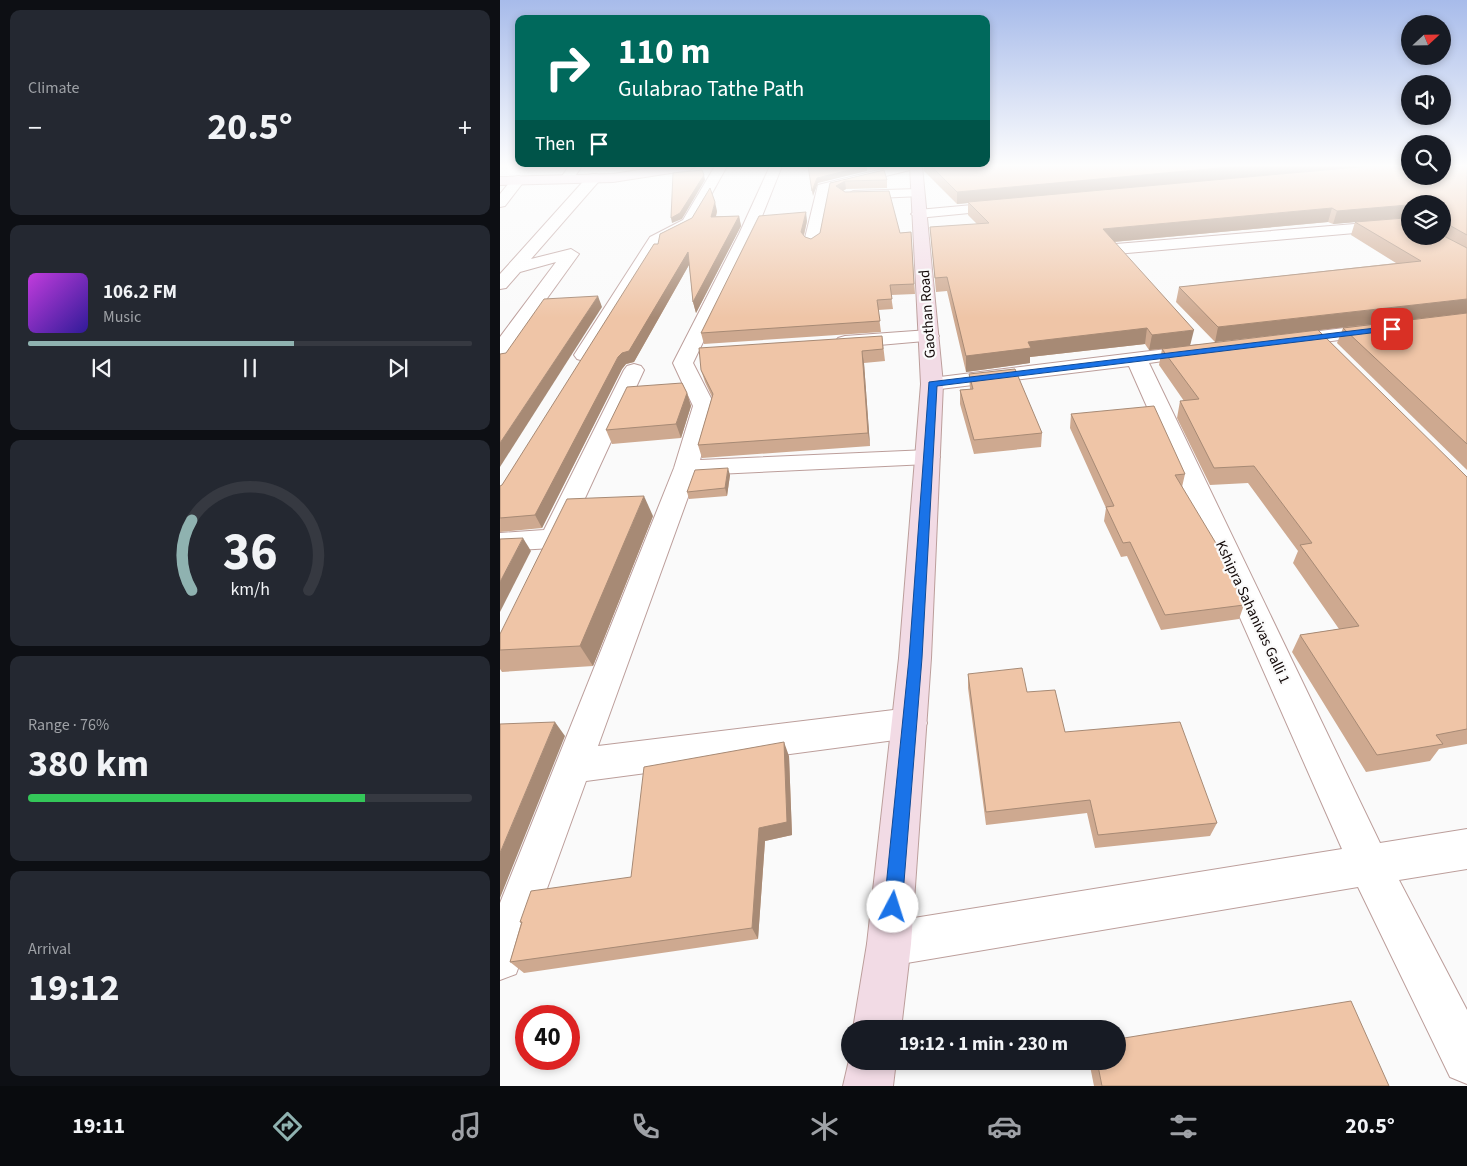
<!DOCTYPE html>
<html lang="en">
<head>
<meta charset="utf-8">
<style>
	body { margin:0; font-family:"Source Sans 3",sans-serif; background:#242831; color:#f1f3f6; height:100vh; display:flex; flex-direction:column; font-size:19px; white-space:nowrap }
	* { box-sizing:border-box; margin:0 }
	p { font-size:16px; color:#9ea1a6 }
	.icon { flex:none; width:28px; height:28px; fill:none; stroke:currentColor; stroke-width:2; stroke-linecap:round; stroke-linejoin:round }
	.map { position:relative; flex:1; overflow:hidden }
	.side { display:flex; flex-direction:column; gap:10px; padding:10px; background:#0d0f14; width:500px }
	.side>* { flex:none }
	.banner { position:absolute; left:15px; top:15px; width:475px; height:152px; border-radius:10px; box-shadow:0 2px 8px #0003; background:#00695c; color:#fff; overflow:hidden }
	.needle { width:32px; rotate:68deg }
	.buttons { position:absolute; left:901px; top:15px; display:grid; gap:10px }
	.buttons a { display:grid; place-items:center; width:50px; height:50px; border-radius:50%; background:#171b24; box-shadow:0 2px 8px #0003; font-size:25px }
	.speed { position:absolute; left:15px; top:1005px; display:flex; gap:10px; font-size:25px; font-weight:700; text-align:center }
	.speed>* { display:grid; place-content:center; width:65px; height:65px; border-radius:50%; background:#171b24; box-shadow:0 2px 8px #0003; line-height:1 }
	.speed .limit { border:8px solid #d22; background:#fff; color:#111 }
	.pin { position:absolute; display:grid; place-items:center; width:42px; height:42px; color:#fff; margin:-21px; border-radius:10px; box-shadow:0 2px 8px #0006 }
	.me { position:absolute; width:55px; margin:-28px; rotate:5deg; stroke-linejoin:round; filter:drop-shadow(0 0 4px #0008) }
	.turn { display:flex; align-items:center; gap:18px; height:105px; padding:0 20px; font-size:22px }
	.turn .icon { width:65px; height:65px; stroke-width:2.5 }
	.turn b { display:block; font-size:35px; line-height:42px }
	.then { display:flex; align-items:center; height:48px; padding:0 20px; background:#0003; gap:10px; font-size:19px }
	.big { font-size:38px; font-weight:700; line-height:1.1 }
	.side .tile { flex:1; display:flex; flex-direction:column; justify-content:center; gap:8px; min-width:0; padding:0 18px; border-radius:10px; background:#242831 }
	.side .dial { align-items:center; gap:0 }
	.dial svg { height:130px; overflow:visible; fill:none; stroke:#363941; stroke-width:7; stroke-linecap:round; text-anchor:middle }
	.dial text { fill:#f1f3f6; stroke:none }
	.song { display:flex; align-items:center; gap:15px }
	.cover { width:60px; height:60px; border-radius:8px; background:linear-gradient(135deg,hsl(290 70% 55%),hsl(250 70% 35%)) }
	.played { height:5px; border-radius:2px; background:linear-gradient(90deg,#8fb2b0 60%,#363941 60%) }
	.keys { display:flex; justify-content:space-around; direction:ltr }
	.heat { display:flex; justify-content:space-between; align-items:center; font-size:28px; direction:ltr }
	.charge { height:8px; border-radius:4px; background:linear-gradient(90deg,#34c759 76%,#363941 0) }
	.trip { position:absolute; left:341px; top:1020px; width:285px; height:50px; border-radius:25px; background:#171b24; box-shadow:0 2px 8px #0003; font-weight:700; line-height:50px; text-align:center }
	.menu { display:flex; height:80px; justify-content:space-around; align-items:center; background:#090b0e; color:#9ea1a6 }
	.menu .icon { width:35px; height:35px }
	.menu .on { color:#8fb2b0 }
	.menu b { font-size:22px; color:#f1f3f6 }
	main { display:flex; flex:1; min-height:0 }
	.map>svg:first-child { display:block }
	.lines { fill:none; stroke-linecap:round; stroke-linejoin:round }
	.street-casing { stroke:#bc9e9b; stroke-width:2 }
	.secondary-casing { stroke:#bc9e9b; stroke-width:2 }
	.street { fill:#fff; fill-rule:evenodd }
	.secondary { fill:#f2dbe5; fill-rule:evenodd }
	.wall { fill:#cea990; fill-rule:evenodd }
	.shaded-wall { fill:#a78a75 }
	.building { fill:#efc5a7; stroke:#a78a75 }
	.route { fill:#1a73e8; stroke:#114b97 }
	.labels { text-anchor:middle; stroke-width:4.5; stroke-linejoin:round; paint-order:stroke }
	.street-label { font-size:15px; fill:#120908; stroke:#fafafa }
</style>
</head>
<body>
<main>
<section class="side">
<div class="tile"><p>Climate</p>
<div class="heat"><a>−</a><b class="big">20.5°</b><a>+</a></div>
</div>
<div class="tile">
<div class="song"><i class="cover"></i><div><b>106.2 FM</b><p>Music</p></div></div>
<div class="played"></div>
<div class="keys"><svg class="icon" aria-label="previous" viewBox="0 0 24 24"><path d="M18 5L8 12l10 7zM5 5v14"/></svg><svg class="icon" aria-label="pause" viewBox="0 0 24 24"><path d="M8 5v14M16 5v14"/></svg><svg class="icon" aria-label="next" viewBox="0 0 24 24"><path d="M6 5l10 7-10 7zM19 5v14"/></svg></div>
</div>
<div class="tile dial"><svg viewBox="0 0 100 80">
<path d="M14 69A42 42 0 1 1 86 69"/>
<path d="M14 69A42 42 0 0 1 14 26" stroke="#8fb2b0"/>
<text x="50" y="56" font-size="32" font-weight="700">36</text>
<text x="50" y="72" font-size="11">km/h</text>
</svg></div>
<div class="tile"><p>Range · 76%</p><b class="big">380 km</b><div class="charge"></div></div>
<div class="tile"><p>Arrival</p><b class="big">19:12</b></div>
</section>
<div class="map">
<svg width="967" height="1086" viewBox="0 0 967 1086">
	<rect width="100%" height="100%" fill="#fafafa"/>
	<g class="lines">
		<g class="street-casing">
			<g id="street">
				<polygon points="69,166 82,166 71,182 61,182 60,179"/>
				<polygon points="215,166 227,166 194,226 161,243 91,359 84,361 77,359 74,355 150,237 183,220"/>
				<polygon points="270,166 282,166 255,234 193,363 215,406 200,460 428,450 436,452 440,457 436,462 428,464 196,475 98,746 410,708 422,712 427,723 422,734 410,738 86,781 16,974 0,980 0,903 174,468 193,406 173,363 239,234"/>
				<polygon points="395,166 416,166 414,169 329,190 320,242 312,247 307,245 304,242 318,185"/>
				<polygon points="94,174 99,175 100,178 99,181 31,259 71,249 79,254 7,354 0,356 0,337 56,262 20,272 6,288 0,289 0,274 89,175"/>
				<polygon points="19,176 25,180 5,206 0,207 0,194 14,177"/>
				<polygon points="417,189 424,193 422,196 353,199 346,195 353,191"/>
				<polygon points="505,202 510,203 512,206 510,209 418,218 411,214 418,210"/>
				<polygon points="903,220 910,222 910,232 900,229 616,254 608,249 616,244"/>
				<polygon points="878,324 885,326 887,330 885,334 786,347 779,345 776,341 779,337 786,335"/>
				<polygon points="429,330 436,332 439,336 436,340 345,348 338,346 335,342 338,338 345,336"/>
				<polygon points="699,345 706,347 709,351 706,355 649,363 880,843 967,829 967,869 899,880 967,1010 967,1084 950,1077 858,887 389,966 374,959 367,944 374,929 389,922 842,849 629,366 432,390 425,388 421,384 425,380 432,378"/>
				<polygon points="134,364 141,366 144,370 63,546 53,548 0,551 0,533 44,530 124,370 127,366"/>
			</g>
		</g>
		<g class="secondary-casing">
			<g id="secondary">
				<polygon points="165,166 196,166 190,170 113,182 0,185 0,177 113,174"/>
				<polygon points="410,166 422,166 443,384 431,658 411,944 401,1029 353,1029 367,944 399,658 421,384"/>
				<polygon points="350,1056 350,1061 396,1061 393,1086 343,1086"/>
			</g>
		</g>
		<use href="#street" class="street"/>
		<use href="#secondary" class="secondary"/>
	</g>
	<g class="wall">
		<path d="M424 166H865L760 176 967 166V313L715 342 676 302 679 287 896 263 851 235 855 222 833 224 828 222 614 242 690 345 967 477V744L939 749 930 761 866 772 792 652 800 635 839 629 793 563 798 551 748 483 710 485 677 418 680 401H684L659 365 662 349 649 350 645 344 530 357V363L466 372 447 291 436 292 430 227 477 224 468 215V203L457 204 424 171ZM910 204H942V236H910Z"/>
		<polygon points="384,170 387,180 387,188 346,189 343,191 400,233 411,232 415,294 391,295 393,309 378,310 381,332 204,344 201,333 307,221 304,236 305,237 311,239 320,233 330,183"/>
		<polygon points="217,211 216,216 239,216 241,226 196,313 193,302 189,265 134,362 126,364 122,369 42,528 0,532 0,486 2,485 158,244"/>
		<polygon points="967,313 967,470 837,343 843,328"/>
		<polygon points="382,336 385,361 364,363 370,446 202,458 198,445 212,397 205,382 201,370"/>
		<polygon points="469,374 542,433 541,447 474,454 460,404 460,390 470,389"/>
		<polygon points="187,393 191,406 181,438 112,444 106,430"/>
		<polygon points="571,414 685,474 682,487 744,605 739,619 661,630 627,556 621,557 604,521 606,508 570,428"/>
		<polygon points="230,475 227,496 189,499 187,492"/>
		<polygon points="153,516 93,666 2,672 0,669 0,634"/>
		<polygon points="468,674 717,823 710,836 595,848 587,813 486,825 468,688"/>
		<polygon points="289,756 292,835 265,841 258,939 24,973 10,962 21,923 20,922 131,877"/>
		<polygon points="589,1061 618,1061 889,1086 594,1086"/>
	</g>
	<g class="shaded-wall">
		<polygon points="366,166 367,166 367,171 318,183 313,196 312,191 317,178"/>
		<polygon points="741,166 865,166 469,203 468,202 468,203 457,204 457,192"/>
		<polygon points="204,175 205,180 182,219 172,223 171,218"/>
		<polygon points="345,181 346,189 337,194 336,186"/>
		<polygon points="215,202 217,211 214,226 211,217"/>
		<polygon points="908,205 903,218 833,224 837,211"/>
		<polygon points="832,208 828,222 601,243 603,229"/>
		<polygon points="306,212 307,221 302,242 301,232"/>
		<polygon points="239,216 241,226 196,313 193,302"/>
		<polygon points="188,252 190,263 134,362 126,364 122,369 42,528 35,515 118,357"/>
		<polygon points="98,296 102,307 0,467 0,443"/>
		<polygon points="967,299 967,313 715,342 718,327"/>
		<polygon points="647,328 645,344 530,357 530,363 466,372 466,356 528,342"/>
		<polygon points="694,330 690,346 649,350 652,335"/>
		<polygon points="362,351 364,363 370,446 368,433"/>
		<polygon points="187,393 191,406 181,438 176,424"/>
		<polygon points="228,468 230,475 227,496 225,488"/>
		<polygon points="144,496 153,516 93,666 80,646"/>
		<polygon points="23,538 31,551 0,612 0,582"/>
		<polygon points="55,722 65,736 0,898 0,853"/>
		<polygon points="284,742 289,756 292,835 265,841 258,939 252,928 259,828"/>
	</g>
	<g class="building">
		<polygon points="308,166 366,166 317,178 312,191"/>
		<polygon points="431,166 741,166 457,192"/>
		<polygon points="870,166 910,166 910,176 942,176 942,166 967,166 967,235 942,221 942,204 910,204 910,206 908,205 837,211 832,208 603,229 694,330 652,335 647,328 528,342 531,348 466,356 447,277 435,278 430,227 489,223 468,202"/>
		<polygon points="202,170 204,175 180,213 171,218 173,173"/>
		<polygon points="384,170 387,180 345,181 336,186 345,192 389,191 400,233 411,232 414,284 390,285 392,299 377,300 380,321 201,333 259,216 306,212 301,232 305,237 311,239 320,233 330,183"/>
		<polygon points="210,188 215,202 211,217 239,216 193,302 188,252 129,351 122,353 118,357 35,515 0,518 0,486 2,485 154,244 158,244 160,234 192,218"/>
		<polygon points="905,218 910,219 910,236 942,236 942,235 967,248 967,299 718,327 679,287 921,261 855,222"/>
		<polygon points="98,296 0,443 0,354 6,353 44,299"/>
		<polygon points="967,313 967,444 843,328"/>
		<polygon points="818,330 967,477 967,729 936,735 943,744 877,755 800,635 859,626 800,545 812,543 754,466 714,468 680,401 699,399 662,349"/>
		<polygon points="382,336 383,349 362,351 368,433 198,445 213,394 201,370 199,348"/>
		<polygon points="515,369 542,433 474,440 460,390 473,389 469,374"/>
		<polygon points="182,383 187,393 176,424 106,430 127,387"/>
		<polygon points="654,406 685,474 675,475 717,545 744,605 665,615 630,542 623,543 606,507 614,506 571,414"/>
		<polygon points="228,468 225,488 187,492 195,470"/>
		<polygon points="144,496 80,646 0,650 0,634 67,499"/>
		<polygon points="23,538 0,582 0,539"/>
		<polygon points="522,668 527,692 555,690 565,732 680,722 717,823 598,835 590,800 486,812 468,674"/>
		<polygon points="55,722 0,853 0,724"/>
		<polygon points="284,742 287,822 259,828 252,928 10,962 22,922 20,922 31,891 131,877 144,767"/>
		<polygon points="851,1001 889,1086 602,1086 597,1061 618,1061 618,1039"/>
	</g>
	<linearGradient id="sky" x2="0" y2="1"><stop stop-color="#a7bbea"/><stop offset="0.52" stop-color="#fdfdfd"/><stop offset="1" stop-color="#fdfdfd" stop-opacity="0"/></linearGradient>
	<rect width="967" height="318" fill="url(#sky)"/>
	<polygon class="route" points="892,326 895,327 895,330 437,386 422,658 402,907 399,913 393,916 387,913 384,907 409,658 429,382"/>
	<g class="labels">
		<g class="street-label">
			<text transform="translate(427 314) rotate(-94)" y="5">Gaothan Road</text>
			<text transform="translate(753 612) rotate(65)" y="5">Kshipra Sahanivas Galli 1</text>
		</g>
	</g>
</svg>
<div class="buttons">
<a><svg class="needle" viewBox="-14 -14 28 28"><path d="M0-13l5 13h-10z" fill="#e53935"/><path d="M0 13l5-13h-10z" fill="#9ea1a6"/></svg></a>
<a><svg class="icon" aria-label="sound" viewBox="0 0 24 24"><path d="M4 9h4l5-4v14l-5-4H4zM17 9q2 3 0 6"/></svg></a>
<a><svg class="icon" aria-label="search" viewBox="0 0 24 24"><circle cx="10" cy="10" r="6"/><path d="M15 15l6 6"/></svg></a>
<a><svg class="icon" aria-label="layers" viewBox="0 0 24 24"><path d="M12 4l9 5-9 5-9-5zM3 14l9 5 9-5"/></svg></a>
</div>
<div class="speed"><div class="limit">40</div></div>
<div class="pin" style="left:892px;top:329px;background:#d93025"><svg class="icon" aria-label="arrive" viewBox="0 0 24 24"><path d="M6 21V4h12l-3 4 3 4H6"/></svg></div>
<svg class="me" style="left:393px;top:907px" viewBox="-20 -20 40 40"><circle r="19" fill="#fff"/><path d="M0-13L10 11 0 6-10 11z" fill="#1a73e8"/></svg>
<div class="trip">19:12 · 1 min · 230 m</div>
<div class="banner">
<div class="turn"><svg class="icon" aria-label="right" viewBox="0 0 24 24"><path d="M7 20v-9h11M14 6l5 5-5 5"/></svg><div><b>110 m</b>Gulabrao Tathe Path</div></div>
<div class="then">Then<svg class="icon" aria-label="arrive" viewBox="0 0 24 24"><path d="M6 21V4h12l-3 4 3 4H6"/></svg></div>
</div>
</div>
</main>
<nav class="menu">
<b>19:11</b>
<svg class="icon on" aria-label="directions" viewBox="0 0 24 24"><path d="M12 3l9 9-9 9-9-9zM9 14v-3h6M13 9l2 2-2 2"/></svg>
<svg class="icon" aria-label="music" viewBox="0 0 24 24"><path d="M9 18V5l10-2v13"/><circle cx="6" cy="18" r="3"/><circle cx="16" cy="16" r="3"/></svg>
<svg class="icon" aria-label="phone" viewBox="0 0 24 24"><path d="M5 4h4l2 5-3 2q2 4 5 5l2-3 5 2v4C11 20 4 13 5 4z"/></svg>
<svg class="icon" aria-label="climate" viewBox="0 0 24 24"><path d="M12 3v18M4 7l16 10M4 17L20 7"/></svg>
<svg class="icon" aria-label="car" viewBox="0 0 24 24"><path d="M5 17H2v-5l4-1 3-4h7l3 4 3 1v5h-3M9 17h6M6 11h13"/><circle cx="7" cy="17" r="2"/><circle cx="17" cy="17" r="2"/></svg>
<svg class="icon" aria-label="filters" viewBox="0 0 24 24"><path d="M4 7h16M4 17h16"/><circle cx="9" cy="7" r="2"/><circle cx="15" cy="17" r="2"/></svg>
<b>20.5°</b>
</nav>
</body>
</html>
